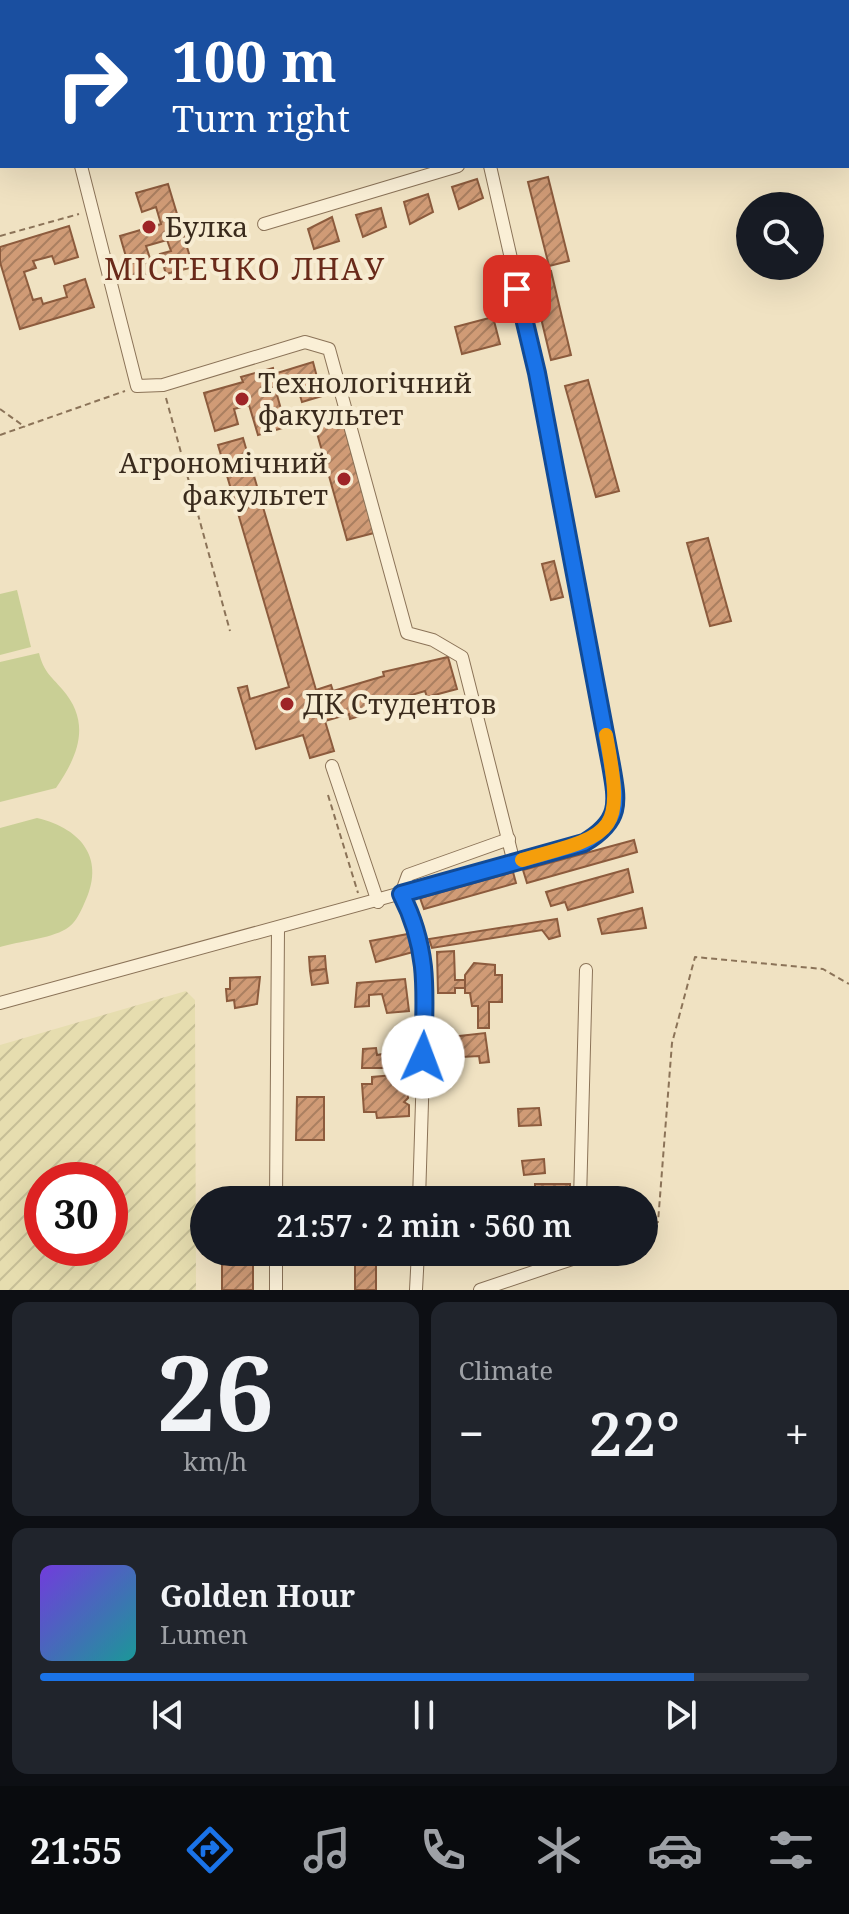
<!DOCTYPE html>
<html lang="en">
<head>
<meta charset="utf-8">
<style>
	body { margin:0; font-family:"Noto Serif",serif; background:#20242c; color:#f1f3f6; height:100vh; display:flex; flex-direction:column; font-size:30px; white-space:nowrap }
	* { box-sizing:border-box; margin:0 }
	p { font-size:26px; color:#9ea1a6 }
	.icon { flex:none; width:44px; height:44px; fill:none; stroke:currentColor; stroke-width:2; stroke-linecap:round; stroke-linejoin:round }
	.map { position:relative; height:1290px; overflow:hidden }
	.panel { display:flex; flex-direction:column; gap:12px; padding:12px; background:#0d0f14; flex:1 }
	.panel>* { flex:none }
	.banner { position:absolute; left:0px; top:0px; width:850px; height:168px; box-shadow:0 8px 32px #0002; background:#1a4fa0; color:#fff; overflow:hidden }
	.buttons { position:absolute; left:736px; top:192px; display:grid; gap:16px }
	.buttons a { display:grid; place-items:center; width:88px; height:88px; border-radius:50%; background:#171b24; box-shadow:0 8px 32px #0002; font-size:40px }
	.speed { position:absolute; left:24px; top:1162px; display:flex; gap:16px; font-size:40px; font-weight:700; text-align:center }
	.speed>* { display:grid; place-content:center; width:104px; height:104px; border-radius:50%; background:#171b24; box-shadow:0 8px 32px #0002; line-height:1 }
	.speed .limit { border:12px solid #d22; background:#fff; color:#111 }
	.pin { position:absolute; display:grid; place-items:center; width:68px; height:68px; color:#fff; margin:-34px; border-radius:16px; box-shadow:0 4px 12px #0006 }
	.me { position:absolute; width:88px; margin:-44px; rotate:2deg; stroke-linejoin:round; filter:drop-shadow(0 0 6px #0008) }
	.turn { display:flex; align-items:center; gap:28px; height:168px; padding:0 40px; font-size:36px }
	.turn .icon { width:104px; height:104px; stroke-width:2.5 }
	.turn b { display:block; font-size:56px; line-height:68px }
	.big { font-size:60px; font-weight:600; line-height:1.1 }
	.panel .card { flex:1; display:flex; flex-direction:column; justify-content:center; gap:12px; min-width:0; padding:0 28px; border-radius:16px; background:#20242c }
	.panel .dial { align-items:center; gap:0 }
	.dial b { font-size:104px; line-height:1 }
	.song { display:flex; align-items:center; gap:24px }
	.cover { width:96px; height:96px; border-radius:12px; background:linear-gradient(135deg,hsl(260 70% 55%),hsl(180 70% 35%)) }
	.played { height:8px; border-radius:4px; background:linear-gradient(90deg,#1a73e8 85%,#363941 85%) }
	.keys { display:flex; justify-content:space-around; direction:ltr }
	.heat { display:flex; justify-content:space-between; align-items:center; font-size:44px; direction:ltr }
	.panel .tiles { flex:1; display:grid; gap:12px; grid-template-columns:1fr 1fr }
	.card:last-child { grid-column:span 2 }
	.trip { position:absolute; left:190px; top:1186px; width:468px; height:80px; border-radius:40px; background:#171b24; box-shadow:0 8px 32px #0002; font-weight:600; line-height:80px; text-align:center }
	.dock { display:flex; height:128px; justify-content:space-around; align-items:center; background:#090b0e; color:#9ea1a6 }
	.dock .icon { width:56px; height:56px }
	.dock .active { color:#1a73e8 }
	.dock b { font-size:36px; color:#f1f3f6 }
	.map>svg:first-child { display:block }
	.farmland { fill:url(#farmland-furrows); fill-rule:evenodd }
	.garden { fill:#c9cf95 }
	.building { fill:url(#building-hatch); stroke:#8c5b3d; stroke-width:2 }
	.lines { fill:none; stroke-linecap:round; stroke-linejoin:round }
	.minor-casing { stroke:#8b7358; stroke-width:14 }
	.path { stroke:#8b7358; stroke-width:2; stroke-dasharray:6 4; stroke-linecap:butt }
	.minor { stroke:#faefd6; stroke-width:12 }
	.route-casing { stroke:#114b97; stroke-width:20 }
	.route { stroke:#1a73e8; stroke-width:14 }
	.slow { stroke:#f59e0b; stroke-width:14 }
	.poi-dot { fill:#9e2527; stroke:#f7ecd2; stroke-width:3 }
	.labels { text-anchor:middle; stroke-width:8; stroke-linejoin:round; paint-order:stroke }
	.poi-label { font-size:28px; fill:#3a2b1d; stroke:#f7ecd2; text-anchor:start }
	.neighbourhood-label { font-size:30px; letter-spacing:2px; fill:#692a1a; stroke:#f7ecd2 }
</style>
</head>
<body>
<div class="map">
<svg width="849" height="1290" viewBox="0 0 849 1290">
	<defs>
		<pattern id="farmland-furrows" width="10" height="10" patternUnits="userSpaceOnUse" patternTransform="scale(2)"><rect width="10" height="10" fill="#e6ddaf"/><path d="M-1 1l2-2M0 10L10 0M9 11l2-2" fill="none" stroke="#c6be96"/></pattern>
		<pattern id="building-hatch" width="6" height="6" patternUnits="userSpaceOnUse" patternTransform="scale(2)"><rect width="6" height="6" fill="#d09b76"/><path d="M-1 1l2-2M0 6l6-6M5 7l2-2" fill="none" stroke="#aa7f60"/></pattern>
	</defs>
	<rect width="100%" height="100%" fill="#f0e2c2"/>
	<path class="farmland" d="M186 991 195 1000 196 1290H0V1045ZM42 1180H110V1248H42Z"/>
	<g class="garden">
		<polygon points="17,590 31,647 0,655 0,594"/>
		<path d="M39 653C44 672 50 675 62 689 92 723 78 756 56 788L0 802V662Z"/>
		<path d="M37 818C83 829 106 860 84 904 80 913 75 924 66 929 49 939 20 941 0 947V828Z"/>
	</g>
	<g class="building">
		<polygon points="548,177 569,261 549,266 528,182"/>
		<polygon points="477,179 483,198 459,209 452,187"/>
		<polygon points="168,184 193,267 166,274 160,254 171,251 167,240 146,246 155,274 133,281 120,236 161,224 156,207 142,212 136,193"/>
		<polygon points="428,194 433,212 410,224 404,202"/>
		<polygon points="381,208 386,227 363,237 356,215"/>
		<polygon points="332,217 339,241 314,249 308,229"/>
		<polygon points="69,226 78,257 55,264 52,256 33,261 36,268 24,272 33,300 41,298 43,304 67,297 64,286 85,279 94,307 20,329 0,262 0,247"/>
		<polygon points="551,271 571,355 551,360 531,276"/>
		<polygon points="493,317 500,344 462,354 455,327"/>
		<polygon points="313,362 322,396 302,402 298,389 277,395 286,427 258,435 249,405 234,409 238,424 215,431 204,393 243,382 241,377 273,368 274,374"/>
		<polygon points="588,380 619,491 596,497 565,386"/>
		<polygon points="342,418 374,533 347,540 315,426"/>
		<polygon points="243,438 316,690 331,685 333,691 384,676 383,672 448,657 457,689 427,697 425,691 378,705 379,710 350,719 349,714 325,721 334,751 310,758 303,735 256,749 238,688 247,686 250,699 289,687 218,445"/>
		<polygon points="708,538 731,621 710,626 687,543"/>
		<polygon points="554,561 563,597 551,600 542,564"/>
		<polygon points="634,840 637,852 527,883 523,870"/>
		<polygon points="628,869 633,892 568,910 565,902 551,906 546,892"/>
		<polygon points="513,872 516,883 424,909 420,898"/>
		<polygon points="642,908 646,928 602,934 598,919"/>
		<polygon points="557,919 560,936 549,939 542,930 432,948 429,939"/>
		<polygon points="408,934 413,952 376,962 370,941"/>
		<polygon points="454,951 455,980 466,980 466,988 455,988 455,993 438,993 437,952"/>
		<polygon points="325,956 326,969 310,971 309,957"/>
		<polygon points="474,963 495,965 495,975 502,975 502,1002 489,1002 489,1028 478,1028 478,1006 472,1006 470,993 465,993 465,975"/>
		<polygon points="326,969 328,983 312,985 310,971"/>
		<polygon points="260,977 257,1004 235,1008 234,1000 227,1001 226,989 230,989 230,978"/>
		<polygon points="405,979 409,1011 387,1013 382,994 369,995 369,1006 355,1007 357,983"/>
		<polygon points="485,1033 489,1062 480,1063 479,1056 462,1057 461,1044 452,1045 451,1037"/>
		<polygon points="402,1043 405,1074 390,1075 390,1068 362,1068 363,1049 376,1048 377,1055 388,1053 388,1044"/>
		<polygon points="405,1074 404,1089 408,1090 408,1098 404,1102 409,1105 409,1116 377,1118 376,1112 364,1112 362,1084 372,1084 372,1077"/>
		<polygon points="297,1097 324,1097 324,1140 296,1140"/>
		<polygon points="539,1108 541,1125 519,1126 518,1109"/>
		<polygon points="544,1159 545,1173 524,1175 522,1161"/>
		<polygon points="535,1184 570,1184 570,1196 535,1197"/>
		<polygon points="253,1256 253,1290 222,1290 222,1257"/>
		<rect x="355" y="1263" width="21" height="27"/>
	</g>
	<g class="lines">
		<g class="minor-casing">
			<g id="minor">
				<polyline points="41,0 41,2"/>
				<polyline points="453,0 453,2"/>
				<polyline points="81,166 137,386 163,385 305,342 329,349 407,633 433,640 462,657 514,863"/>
				<polyline points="264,224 458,166"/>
				<polyline points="332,766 378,902"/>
				<path d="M0 1003 584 843C606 830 613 820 616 795L537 373 490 166"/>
				<polyline points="276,1200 278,929"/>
				<polyline points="419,1200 426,971 416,923 401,894 408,875 509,839"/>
				<polyline points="580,1200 586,970"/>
				<polyline points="276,1290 276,1252"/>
				<polyline points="416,1290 418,1252"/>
				<polyline points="480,1290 578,1257 578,1252"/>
			</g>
		</g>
		<g class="path">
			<polyline points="0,149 2,149"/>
			<polyline points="0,236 79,214"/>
			<polyline points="166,398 230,631"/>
			<polyline points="0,409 25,427"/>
			<polyline points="0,435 125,391"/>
			<polyline points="328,795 358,893"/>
			<polyline points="644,1228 658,1222 672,1043 695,957 823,969 849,984"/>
		</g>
		<use href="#minor" class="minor"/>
	</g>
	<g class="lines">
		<g class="route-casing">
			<path id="route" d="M423 1057C425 996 430 950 401 894L584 843C621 821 618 804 611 765L537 373 517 289"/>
		</g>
		<use href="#route" class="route"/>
		<path class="slow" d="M522 860C616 834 625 835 606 735"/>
	</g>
	<g class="poi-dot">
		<circle cx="149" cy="227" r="8"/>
		<circle cx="242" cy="399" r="8"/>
		<circle cx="344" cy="479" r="8"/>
		<circle cx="287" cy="704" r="8"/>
	</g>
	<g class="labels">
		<g class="poi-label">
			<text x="165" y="237">Булка</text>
			<text x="258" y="393">Технологічний<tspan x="258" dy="32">факультет</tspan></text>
			<text x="328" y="473" text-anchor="end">Агрономічний<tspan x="328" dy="32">факультет</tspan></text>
			<text x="303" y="714">ДК Студентов</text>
		</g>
		<g class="neighbourhood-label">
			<text x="245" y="280">МІСТЕЧКО ЛНАУ</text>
		</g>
	</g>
</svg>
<div class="buttons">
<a><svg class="icon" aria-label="search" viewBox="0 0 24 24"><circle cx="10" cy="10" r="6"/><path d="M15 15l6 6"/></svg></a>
</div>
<div class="speed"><div class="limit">30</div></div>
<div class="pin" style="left:517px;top:289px;background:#d93025"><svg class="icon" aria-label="arrive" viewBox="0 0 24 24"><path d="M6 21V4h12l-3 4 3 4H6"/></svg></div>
<svg class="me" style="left:423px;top:1057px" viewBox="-20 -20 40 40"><circle r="19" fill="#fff"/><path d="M0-13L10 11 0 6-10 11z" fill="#1a73e8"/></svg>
<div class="trip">21:57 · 2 min · 560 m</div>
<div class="banner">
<div class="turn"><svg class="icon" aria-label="right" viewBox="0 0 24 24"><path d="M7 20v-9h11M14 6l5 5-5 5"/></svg><div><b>100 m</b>Turn right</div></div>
</div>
</div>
<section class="panel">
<div class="tiles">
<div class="card dial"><b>26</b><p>km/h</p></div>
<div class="card"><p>Climate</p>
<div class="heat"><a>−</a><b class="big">22°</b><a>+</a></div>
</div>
<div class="card">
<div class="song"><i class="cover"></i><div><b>Golden Hour</b><p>Lumen</p></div></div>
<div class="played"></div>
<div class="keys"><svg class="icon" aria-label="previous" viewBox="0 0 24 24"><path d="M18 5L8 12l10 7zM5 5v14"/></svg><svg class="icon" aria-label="pause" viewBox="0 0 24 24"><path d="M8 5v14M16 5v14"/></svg><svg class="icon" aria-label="next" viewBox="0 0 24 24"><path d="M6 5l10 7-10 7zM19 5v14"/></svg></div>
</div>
</div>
</section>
<nav class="dock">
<b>21:55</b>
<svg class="icon active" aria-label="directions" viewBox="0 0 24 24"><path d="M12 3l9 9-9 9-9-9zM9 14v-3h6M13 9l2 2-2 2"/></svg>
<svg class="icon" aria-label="music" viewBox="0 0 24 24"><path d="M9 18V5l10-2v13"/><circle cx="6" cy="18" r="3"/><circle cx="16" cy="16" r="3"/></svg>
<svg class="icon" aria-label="phone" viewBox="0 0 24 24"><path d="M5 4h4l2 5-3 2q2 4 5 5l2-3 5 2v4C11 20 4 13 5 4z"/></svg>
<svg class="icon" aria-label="climate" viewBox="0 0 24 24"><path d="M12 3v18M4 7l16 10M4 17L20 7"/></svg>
<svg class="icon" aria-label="car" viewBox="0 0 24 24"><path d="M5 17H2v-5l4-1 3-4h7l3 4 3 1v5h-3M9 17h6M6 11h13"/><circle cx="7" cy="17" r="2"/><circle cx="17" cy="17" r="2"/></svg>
<svg class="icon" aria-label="filters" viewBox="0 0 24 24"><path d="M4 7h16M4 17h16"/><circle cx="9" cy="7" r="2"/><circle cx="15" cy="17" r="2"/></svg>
</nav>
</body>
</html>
